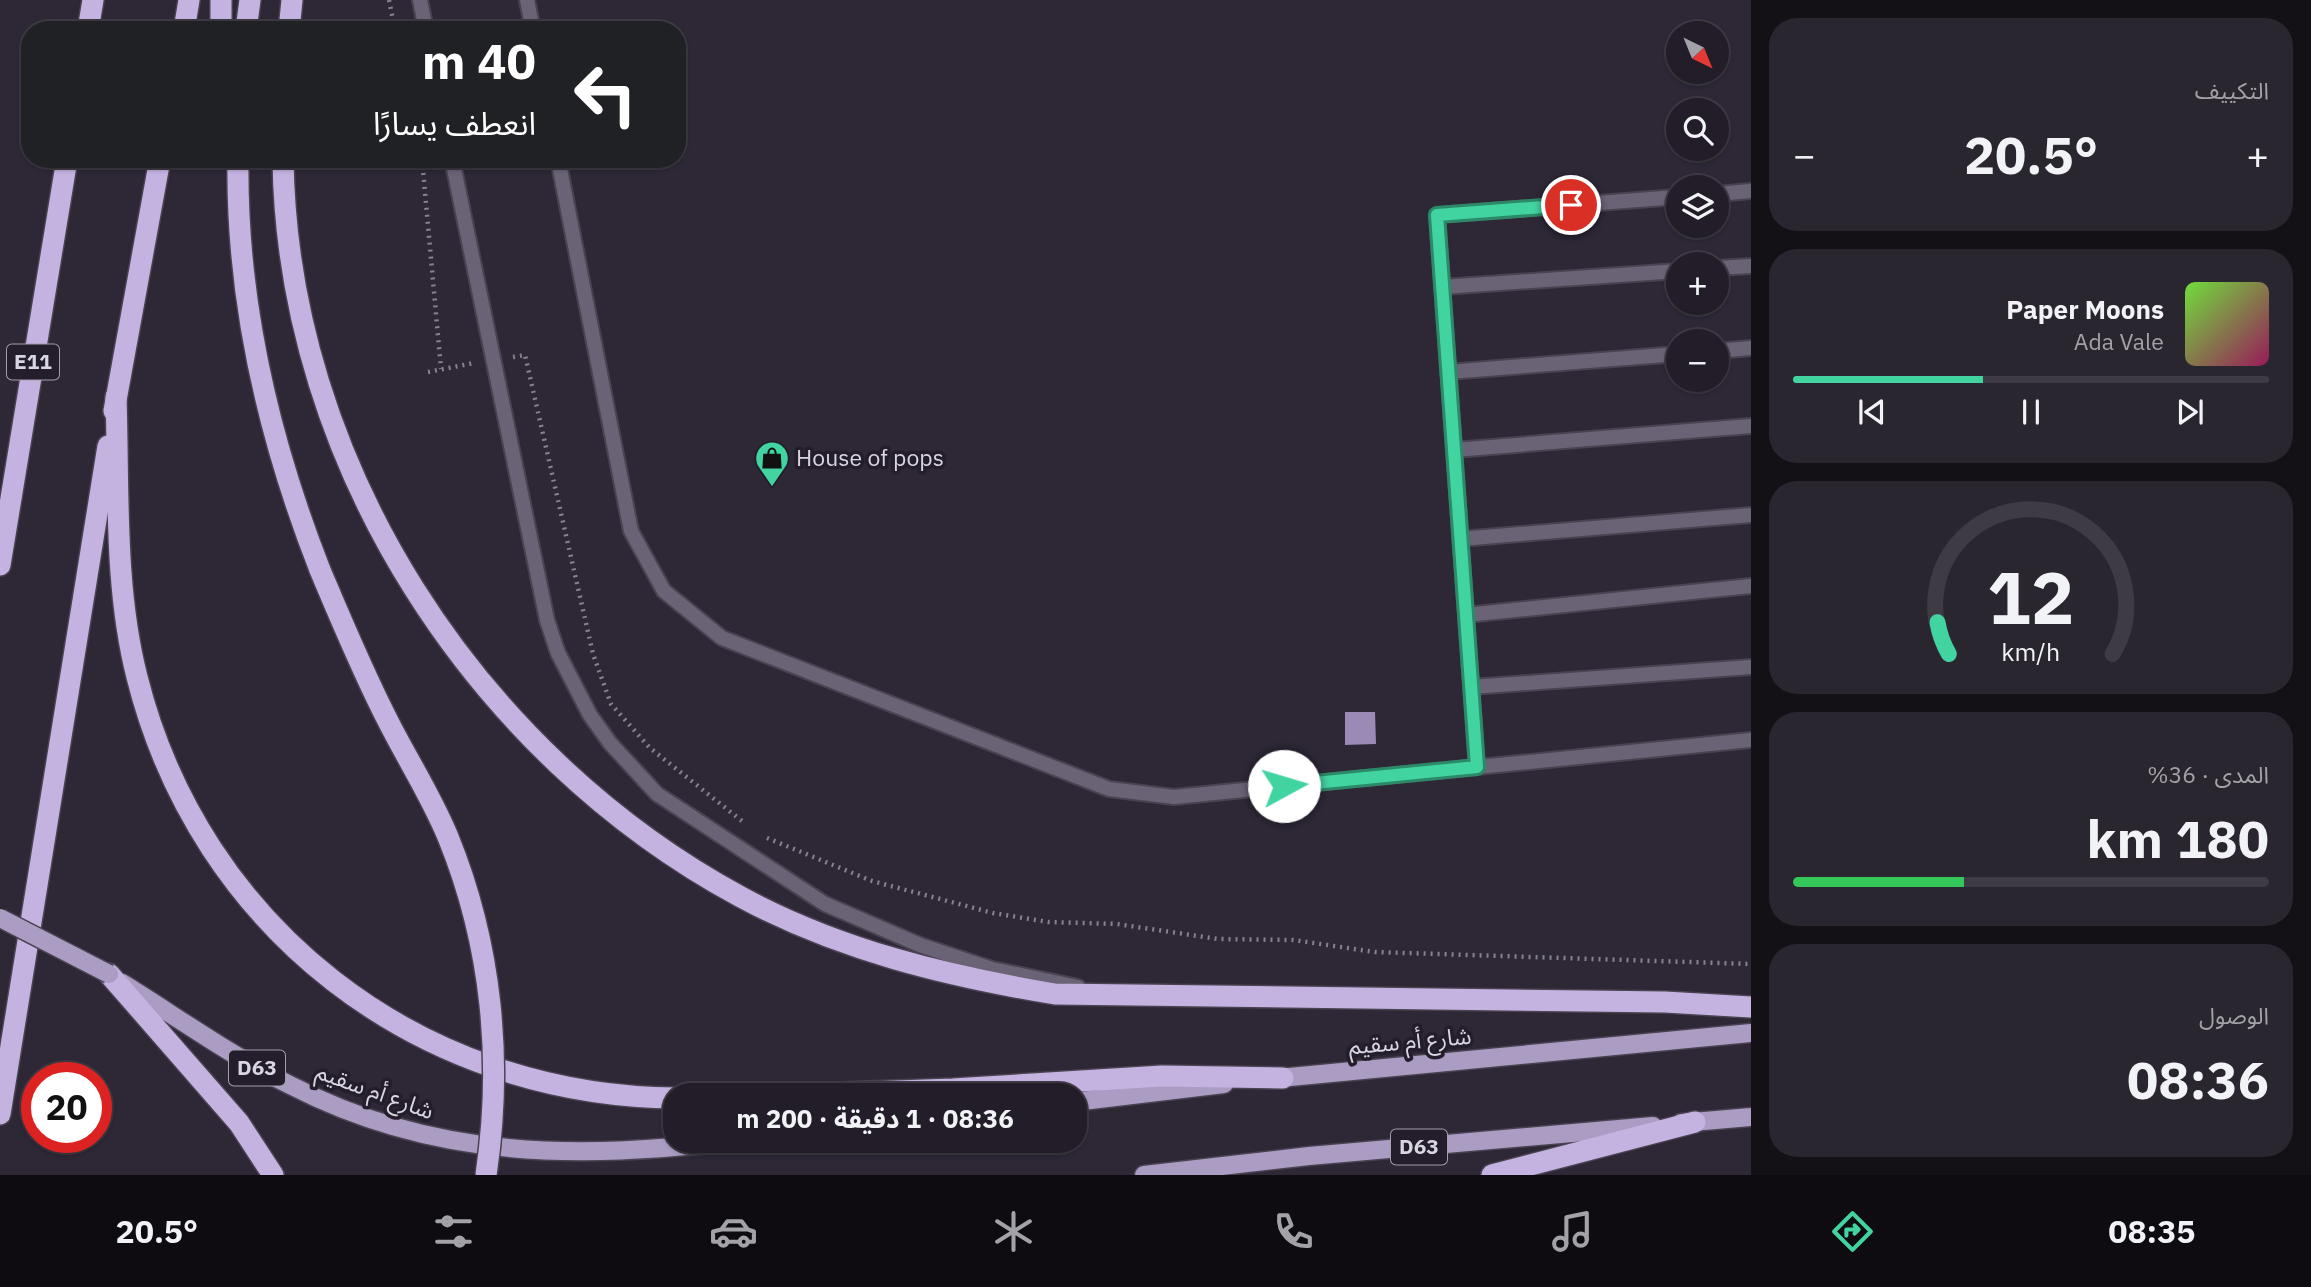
<!DOCTYPE html>
<html lang="ar">
<head>
<meta charset="utf-8">
<style>
	body { margin:0; font-family:"IBM Plex Sans","Noto Sans Arabic",sans-serif; background:#2a2630; color:#f1f3f6; direction:rtl; height:100vh; display:flex; flex-direction:column; font-size:26px; white-space:nowrap }
	* { box-sizing:border-box; margin:0 }
	p { font-size:23px; color:#a2a2a8 }
	.icon { flex:none; width:38px; height:38px; fill:none; stroke:currentColor; stroke-width:2; stroke-linecap:round; stroke-linejoin:round }
	.map { position:relative; flex:1; overflow:hidden; direction:ltr }
	.side { display:flex; flex-direction:column; gap:18px; padding:18px; background:#131016; width:560px }
	.side>* { flex:none }
	.banner { position:absolute; left:21px; top:21px; width:665px; height:147px; border-radius:28px; box-shadow:0 2px 5px #0004,0 0 0 2px #3f3b45; direction:rtl; background:#202124; color:#fff; overflow:hidden }
	.needle { width:46px; rotate:137deg }
	.tools { position:absolute; left:1666px; top:21px; display:grid; gap:14px }
	.tools a { display:grid; place-items:center; width:63px; height:63px; border-radius:50%; background:#221d28; box-shadow:0 2px 5px #0004,0 0 0 2px #3f3b45; font-size:35px }
	.speed { position:absolute; left:21px; top:1062px; display:flex; gap:14px; font-size:35px; font-weight:700; text-align:center }
	.speed>* { display:grid; place-content:center; width:91px; height:91px; border-radius:50%; background:#221d28; box-shadow:0 2px 5px #0004,0 0 0 2px #3f3b45; line-height:1 }
	.speed .limit { border:10px solid #d22; background:#fff; color:#111 }
	.pin { position:absolute; display:grid; place-items:center; width:60px; height:60px; color:#fff; margin:-30px; border:4px solid #fff; border-radius:50%; box-shadow:0 2px 7px #0007 }
	.me { position:absolute; width:77px; margin:-38px; rotate:84deg; stroke-linejoin:round; filter:drop-shadow(0 0 5px #0008) }
	.turn { display:flex; align-items:center; gap:24px; height:147px; padding:0 35px; font-size:32px }
	.turn .icon { width:91px; height:91px; stroke-width:2.5 }
	.turn b { display:block; font-size:49px; line-height:60px }
	.big { font-size:52px; font-weight:700; line-height:1.1 }
	.side .tile { flex:1; display:flex; flex-direction:column; justify-content:center; gap:10px; min-width:0; padding:0 24px; border-radius:28px; background:#2a2630 }
	.side .dial { align-items:center; gap:0 }
	.dial svg { height:182px; overflow:visible; fill:none; stroke:#3f3b45; stroke-width:7; stroke-linecap:round; text-anchor:middle }
	.dial text { fill:#f1f3f6; stroke:none }
	.song { display:flex; align-items:center; gap:21px }
	.cover { width:84px; height:84px; border-radius:10px; background:linear-gradient(135deg,hsl(100 70% 55%),hsl(330 70% 35%)) }
	.played { height:7px; border-radius:4px; background:linear-gradient(90deg,#42d4a0 40%,#3f3b45 40%) }
	.keys { display:flex; justify-content:space-around; direction:ltr }
	.heat { display:flex; justify-content:space-between; align-items:center; font-size:38px; direction:ltr }
	.charge { height:10px; border-radius:5px; background:linear-gradient(90deg,#34c759 36%,#3f3b45 0) }
	.trip { position:absolute; left:663px; top:1083px; width:424px; height:70px; border-radius:28px; background:#221d28; box-shadow:0 2px 5px #0004,0 0 0 2px #3f3b45; font-weight:700; line-height:70px; text-align:center; direction:rtl }
	.menu { display:flex; height:112px; justify-content:space-around; align-items:center; background:#0e0c10; color:#a2a2a8 }
	.menu .icon { width:49px; height:49px }
	.menu .selected { color:#42d4a0 }
	.menu b { font-size:32px; color:#f1f3f6 }
	main { display:flex; flex:1; min-height:0 }
	.map>svg:first-child { display:block }
	.building { fill:#9b89b6 }
	.lines { fill:none; stroke-linecap:round; stroke-linejoin:round }
	.lane-casing { stroke:#494351; stroke-width:18 }
	.primary-casing { stroke:#494351; stroke-width:21 }
	.highway-casing { stroke:#494351; stroke-width:24 }
	.path { stroke:#86828e; stroke-width:4.5; stroke-dasharray:2 5; stroke-linecap:butt }
	.lane { stroke:#6a6376; stroke-width:14 }
	.primary { stroke:#ab9cc3; stroke-width:18 }
	.highway { stroke:#c4b2e1; stroke-width:21 }
	.primary-bridge-casing { stroke:#494351; stroke-width:21; stroke-linecap:butt }
	.highway-bridge-casing { stroke:#494351; stroke-width:24; stroke-linecap:butt }
	.primary-bridge { stroke:#ab9cc3; stroke-width:18 }
	.highway-bridge { stroke:#c4b2e1; stroke-width:21 }
	.route-casing { stroke:#2b8a68; stroke-width:18 }
	.route { stroke:#42d4a0; stroke-width:12 }
	.labels { text-anchor:middle; stroke-width:7; stroke-linejoin:round; paint-order:stroke }
	.shield { fill:#231d2c; stroke:#a29eaa; stroke-width:2 }
	.shield-label { font-size:21px; font-weight:bold; fill:#d9d6e0 }
	.poi-label { font-size:23px; fill:#d9d6e0; stroke:#231d2c; text-anchor:start }
	.street-label { font-size:23px; fill:#d9d6e0; stroke:#231d2c }
</style>
</head>
<body>
<main>
<section class="side">
<div class="tile"><p>التكييف</p>
<div class="heat"><a>−</a><b class="big">20.5°</b><a>+</a></div>
</div>
<div class="tile">
<div class="song"><i class="cover"></i><div><b>Paper Moons</b><p>Ada Vale</p></div></div>
<div class="played"></div>
<div class="keys"><svg class="icon" aria-label="previous" viewBox="0 0 24 24"><path d="M18 5L8 12l10 7zM5 5v14"/></svg><svg class="icon" aria-label="pause" viewBox="0 0 24 24"><path d="M8 5v14M16 5v14"/></svg><svg class="icon" aria-label="next" viewBox="0 0 24 24"><path d="M6 5l10 7-10 7zM19 5v14"/></svg></div>
</div>
<div class="tile dial"><svg viewBox="0 0 100 80">
<path d="M14 69A42 42 0 1 1 86 69"/>
<path d="M14 69A42 42 0 0 1 9 55" stroke="#42d4a0"/>
<text x="50" y="56" font-size="32" font-weight="700">12</text>
<text x="50" y="72" font-size="11">km/h</text>
</svg></div>
<div class="tile"><p>المدى · 36%</p><b class="big">180 km</b><div class="charge"></div></div>
<div class="tile"><p>الوصول</p><b class="big">08:36</b></div>
</section>
<div class="map">
<svg width="1751" height="1175" viewBox="0 0 1751 1175">
	<rect width="100%" height="100%" fill="#2d2736"/>
	<polygon class="building" points="1345,712 1375,712 1376,744 1345,745"/>
	<g class="lines">
		<g class="lane-casing">
			<g id="lane">
				<polyline points="420,0 426,30"/>
				<polyline points="527,0 533,30"/>
				<polyline points="452,159 547,620 558,653 590,715 610,743 657,794 825,904 920,945 992,969 1078,987"/>
				<polyline points="558,159 631,531 664,591 722,638 1109,789 1174,797 1751,740"/>
				<polyline points="1717,194 1751,191"/>
				<polyline points="1717,268 1751,266"/>
				<polyline points="1442,287 1678,271"/>
				<polyline points="1717,351 1751,348"/>
				<polyline points="1448,372 1678,354"/>
				<polyline points="1454,450 1751,426"/>
				<polyline points="1460,539 1751,515"/>
				<polyline points="1466,615 1751,586"/>
				<polyline points="1471,687 1751,667"/>
				<polyline points="1477,767 1437,215 1678,197"/>
			</g>
		</g>
		<g class="primary-casing">
			<g id="primary">
				<path d="M122 983C177 1017 231 1056 290 1085 435 1160 578 1159 736 1141"/>
				<polyline points="1269,1079 1751,1033"/>
				<polyline points="1074,1102 1224,1084"/>
				<polyline points="1681,1123 1751,1117"/>
				<polyline points="1144,1175 1309,1156 1653,1126"/>
			</g>
		</g>
		<g class="highway-casing">
			<g id="highway">
				<polyline points="88,30 93,0"/>
				<polyline points="184,30 189,0"/>
				<polyline points="221,30 221,0"/>
				<polyline points="246,30 250,0"/>
				<polyline points="289,30 292,0"/>
				<path d="M238 159C236 300 269 440 320 570"/>
				<path d="M283 159C287 464 476 754 741 897 839 950 947 976 1055 994L1665 1002 1751 1007"/>
				<path d="M116 397C119 490 114 587 137 677 200 928 418 1096 676 1098"/>
				<polyline points="114,411 160,159"/>
				<polyline points="0,565 67,159"/>
				<polyline points="109,974 239,1123 273,1175"/>
				<polyline points="758,1096 953,1089 1162,1076 1283,1078"/>
				<polyline points="0,1114 108,446"/>
				<polyline points="1492,1175 1695,1122"/>
			</g>
		</g>
		<g class="path">
			<polyline points="389,0 395,30"/>
			<polyline points="422,159 441,369"/>
			<polyline points="513,357 525,355 593,654 611,704 650,748 742,821"/>
			<polyline points="428,372 474,363"/>
			<polyline points="767,838 872,881 993,913 1048,922 1117,924 1218,939 1293,940 1375,952 1751,964"/>
		</g>
		<use href="#lane" class="lane"/>
		<use href="#primary" class="primary"/>
		<use href="#highway" class="highway"/>
		<g class="primary-bridge-casing">
			<polyline id="primary-bridge" points="0,918 109,974"/>
		</g>
		<g class="highway-bridge-casing">
			<path id="highway-bridge" d="M320 570C342 622 364 675 390 725 409 762 432 798 448 837 492 945 503 1061 486 1175"/>
		</g>
		<use href="#primary-bridge" class="primary-bridge"/>
		<use href="#highway-bridge" class="highway-bridge"/>
	</g>
	<g class="lines">
		<g class="route-casing">
			<polyline id="route" points="1284,786 1477,767 1437,215 1571,205"/>
		</g>
		<use href="#route" class="route"/>
	</g>
	<defs>
		<g id="shop-pin" transform="scale(1.75)"><path d="M0 17L-7.5 6A9.5 9.5 0 1 1 7.5 6Z" fill="#42d4a0" stroke="#231d2c"/><path d="M-5-2.5h2.3a2.7 3.5 0 0 1 5.4 0H5L5.5 6h-11ZM-1.5-2.5h3a1.5 2.3 0 0 0-3 0Z" fill="#111"/></g>
	</defs>
	<g fill-rule="evenodd">
		<use href="#shop-pin" x="772" y="458"/>
	</g>
	<g class="labels">
		<g class="shield">
			<rect x="7" y="344.5" width="52" height="35" rx="5"/>
			<rect x="229" y="1050.5" width="56" height="35" rx="5"/>
			<rect x="1391" y="1129.5" width="56" height="35" rx="5"/>
		</g>
		<g class="shield-label">
			<text x="33" y="369">E11</text>
			<text x="257" y="1075">D63</text>
			<text x="1419" y="1154">D63</text>
		</g>
		<g class="poi-label">
			<text x="796" y="466">House of pops</text>
		</g>
		<g class="street-label">
			<text transform="translate(1410 1041) rotate(-5)" y="8">شارع أم سقيم</text>
			<text transform="translate(375 1091) rotate(20)" y="8">شارع أم سقيم</text>
		</g>
	</g>
</svg>
<div class="tools">
<a><svg class="needle" viewBox="-14 -14 28 28"><path d="M0-13l5 13h-10z" fill="#e53935"/><path d="M0 13l5-13h-10z" fill="#a2a2a8"/></svg></a>
<a><svg class="icon" aria-label="search" viewBox="0 0 24 24"><circle cx="10" cy="10" r="6"/><path d="M15 15l6 6"/></svg></a>
<a><svg class="icon" aria-label="layers" viewBox="0 0 24 24"><path d="M12 4l9 5-9 5-9-5zM3 14l9 5 9-5"/></svg></a>
<a>+</a>
<a>−</a>
</div>
<div class="speed"><div class="limit">20</div></div>
<div class="pin" style="left:1571px;top:205px;background:#d93025"><svg class="icon" aria-label="arrive" viewBox="0 0 24 24"><path d="M6 21V4h12l-3 4 3 4H6"/></svg></div>
<svg class="me" style="left:1284px;top:786px" viewBox="-20 -20 40 40"><circle r="19" fill="#fff"/><path d="M0-13L10 11 0 6-10 11z" fill="#42d4a0"/></svg>
<div class="trip">08:36 · 1 دقيقة · 200 m</div>
<div class="banner">
<div class="turn"><svg class="icon" aria-label="left" viewBox="0 0 24 24"><path d="M17 20v-9H6M10 6l-5 5 5 5"/></svg><div><b>40 m</b>انعطف يسارًا</div></div>
</div>
</div>
</main>
<nav class="menu">
<b>08:35</b>
<svg class="icon selected" aria-label="directions" viewBox="0 0 24 24"><path d="M12 3l9 9-9 9-9-9zM9 14v-3h6M13 9l2 2-2 2"/></svg>
<svg class="icon" aria-label="music" viewBox="0 0 24 24"><path d="M9 18V5l10-2v13"/><circle cx="6" cy="18" r="3"/><circle cx="16" cy="16" r="3"/></svg>
<svg class="icon" aria-label="phone" viewBox="0 0 24 24"><path d="M5 4h4l2 5-3 2q2 4 5 5l2-3 5 2v4C11 20 4 13 5 4z"/></svg>
<svg class="icon" aria-label="climate" viewBox="0 0 24 24"><path d="M12 3v18M4 7l16 10M4 17L20 7"/></svg>
<svg class="icon" aria-label="car" viewBox="0 0 24 24"><path d="M5 17H2v-5l4-1 3-4h7l3 4 3 1v5h-3M9 17h6M6 11h13"/><circle cx="7" cy="17" r="2"/><circle cx="17" cy="17" r="2"/></svg>
<svg class="icon" aria-label="filters" viewBox="0 0 24 24"><path d="M4 7h16M4 17h16"/><circle cx="9" cy="7" r="2"/><circle cx="15" cy="17" r="2"/></svg>
<b>20.5°</b>
</nav>
</body>
</html>
